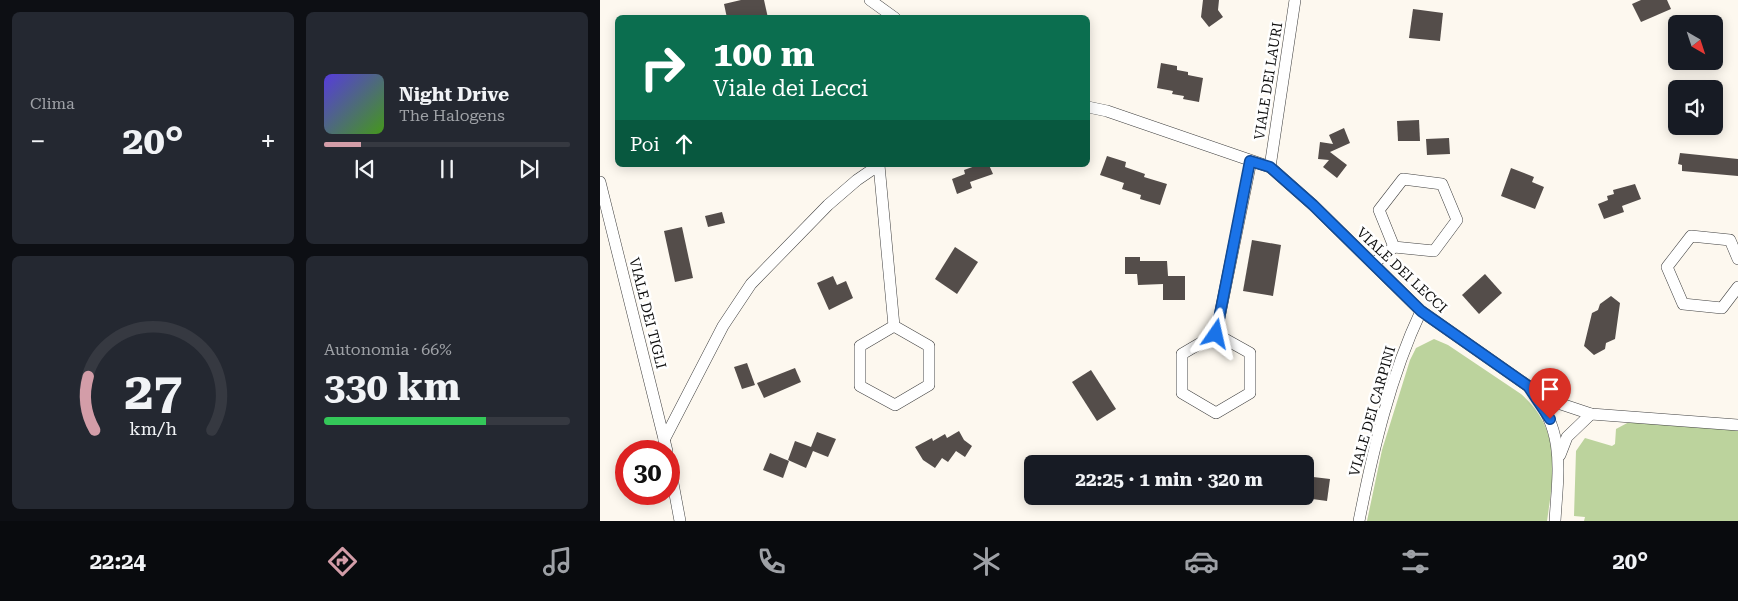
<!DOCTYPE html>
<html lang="it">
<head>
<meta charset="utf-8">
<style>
	body { margin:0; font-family:"Roboto Serif",serif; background:#242831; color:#f1f3f6; height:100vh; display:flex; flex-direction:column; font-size:19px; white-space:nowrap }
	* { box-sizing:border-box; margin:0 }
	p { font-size:16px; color:#9ea1a6 }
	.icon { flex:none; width:28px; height:28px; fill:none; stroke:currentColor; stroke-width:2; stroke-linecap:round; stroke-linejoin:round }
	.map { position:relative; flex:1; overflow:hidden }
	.drawer { display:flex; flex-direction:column; gap:12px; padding:12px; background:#0d0f14; width:600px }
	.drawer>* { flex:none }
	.hud { position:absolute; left:15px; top:15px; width:475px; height:152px; border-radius:8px; box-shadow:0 2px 12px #0003; background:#0b6e4f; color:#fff; overflow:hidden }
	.needle { width:32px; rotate:141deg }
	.fabs { position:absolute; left:1068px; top:15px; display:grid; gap:10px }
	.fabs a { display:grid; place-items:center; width:55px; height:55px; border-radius:8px; background:#171b24; box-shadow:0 2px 12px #0003; font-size:25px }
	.speed { position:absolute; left:15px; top:440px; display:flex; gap:10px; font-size:25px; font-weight:700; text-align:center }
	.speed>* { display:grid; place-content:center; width:65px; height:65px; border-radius:50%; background:#171b24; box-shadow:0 2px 12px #0003; line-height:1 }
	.speed .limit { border:8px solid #d22; background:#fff; color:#111 }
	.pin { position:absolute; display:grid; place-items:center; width:42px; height:42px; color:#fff; margin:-51px -21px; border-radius:50% 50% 50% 0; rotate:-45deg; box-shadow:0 0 5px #0007 }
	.pin .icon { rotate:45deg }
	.me { position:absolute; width:55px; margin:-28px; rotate:11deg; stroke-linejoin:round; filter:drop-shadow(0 0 4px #0008) }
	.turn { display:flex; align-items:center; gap:18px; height:105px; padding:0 15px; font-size:22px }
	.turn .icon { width:65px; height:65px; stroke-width:2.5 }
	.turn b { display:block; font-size:35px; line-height:42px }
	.then { display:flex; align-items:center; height:48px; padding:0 15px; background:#0003; gap:10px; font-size:19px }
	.big { font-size:38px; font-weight:700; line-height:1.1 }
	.drawer .tile { flex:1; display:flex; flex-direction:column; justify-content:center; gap:8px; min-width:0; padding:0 18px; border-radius:8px; background:#242831 }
	.drawer .dial { align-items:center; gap:0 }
	.dial svg { height:130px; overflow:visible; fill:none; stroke:#363941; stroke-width:7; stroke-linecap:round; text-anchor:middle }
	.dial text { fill:#f1f3f6; stroke:none }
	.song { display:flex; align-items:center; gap:15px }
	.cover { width:60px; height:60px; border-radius:8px; background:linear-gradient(135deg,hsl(250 70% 55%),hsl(100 70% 35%)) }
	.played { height:5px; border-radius:2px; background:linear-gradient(90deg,#d39da8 15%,#363941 15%) }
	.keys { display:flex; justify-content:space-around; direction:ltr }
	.heat { display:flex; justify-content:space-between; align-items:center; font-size:28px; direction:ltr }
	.charge { height:8px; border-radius:4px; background:linear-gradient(90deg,#34c759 66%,#363941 0) }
	.drawer .tiles { flex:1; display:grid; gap:12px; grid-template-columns:repeat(2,1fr) }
	.trip { position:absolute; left:424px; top:455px; width:290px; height:50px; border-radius:8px; background:#171b24; box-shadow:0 2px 12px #0003; font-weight:700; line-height:50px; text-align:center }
	.dock { display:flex; height:80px; justify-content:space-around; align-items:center; background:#090b0e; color:#9ea1a6 }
	.dock .icon { width:35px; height:35px }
	.dock .on { color:#d39da8 }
	.dock b { font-size:22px; color:#f1f3f6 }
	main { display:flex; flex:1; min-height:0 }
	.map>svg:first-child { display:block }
	.forest { fill:#bcd39d }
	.building { fill:#544d4a }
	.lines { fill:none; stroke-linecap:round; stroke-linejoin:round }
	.minor-casing { stroke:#404040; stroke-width:12 }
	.minor { stroke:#fff; stroke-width:11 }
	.route-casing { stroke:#114b97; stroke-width:12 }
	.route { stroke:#1a73e8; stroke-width:9 }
	.labels { text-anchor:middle; stroke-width:5; stroke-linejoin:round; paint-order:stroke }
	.street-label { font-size:14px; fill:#0d0d0d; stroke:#fff }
</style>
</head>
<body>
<main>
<section class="drawer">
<div class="tiles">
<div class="tile"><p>Clima</p>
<div class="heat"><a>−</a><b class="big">20°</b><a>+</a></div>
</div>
<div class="tile">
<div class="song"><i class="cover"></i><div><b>Night Drive</b><p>The Halogens</p></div></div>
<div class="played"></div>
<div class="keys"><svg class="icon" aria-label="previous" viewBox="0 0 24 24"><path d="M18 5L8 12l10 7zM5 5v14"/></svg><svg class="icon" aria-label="pause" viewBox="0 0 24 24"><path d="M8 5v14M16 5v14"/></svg><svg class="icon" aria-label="next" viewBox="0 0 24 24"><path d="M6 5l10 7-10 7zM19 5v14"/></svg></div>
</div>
<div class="tile dial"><svg viewBox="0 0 100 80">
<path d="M14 69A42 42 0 1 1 86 69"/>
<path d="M14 69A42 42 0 0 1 10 36" stroke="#d39da8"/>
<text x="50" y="56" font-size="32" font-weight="700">27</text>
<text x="50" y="72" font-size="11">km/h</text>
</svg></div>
<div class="tile"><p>Autonomia · 66%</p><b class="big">330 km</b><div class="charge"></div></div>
</div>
</section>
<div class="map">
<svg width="1138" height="521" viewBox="0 0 1138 521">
	<rect width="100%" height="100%" fill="#fdf8ef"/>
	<g class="forest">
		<path d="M834 339 848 345 921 394C962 430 954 472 947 521H767L782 450 810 360 816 348Z"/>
		<polygon points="1031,421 1138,429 1138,521 984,521 985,517 974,516 976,451 985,438 1012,446 1015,444 1016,429"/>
	</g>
	<g class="building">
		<polygon points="141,0 164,0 168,18 127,18 124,4"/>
		<polygon points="603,0 619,0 618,10 623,17 609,27 601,17"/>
		<polygon points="1041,0 1067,0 1071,9 1041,22 1032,4"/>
		<polygon points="813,9 843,13 840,41 809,38"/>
		<polygon points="561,63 577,66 577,70 588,72 588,75 603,78 599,102 583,99 584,96 572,94 573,91 557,88"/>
		<polygon points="819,120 820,141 798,141 797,121"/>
		<polygon points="744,128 750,143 730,152 747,165 737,178 723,167 729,160 718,159 720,142 733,144 729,135"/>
		<polygon points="849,138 850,154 827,155 826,139"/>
		<polygon points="1080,153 1138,159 1138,176 1082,171 1082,165 1078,164"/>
		<polygon points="507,156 526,162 525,167 545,174 544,177 567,184 560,205 540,199 541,195 522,189 524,183 500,175"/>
		<polygon points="378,165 389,165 393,174 370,182 372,188 357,194 352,179 365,174 364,170"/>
		<polygon points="911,168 934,177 932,182 944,187 935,209 901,196"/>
		<polygon points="1035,184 1041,199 1022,206 1024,212 1004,219 998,204 1008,200 1007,196 1014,194 1013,190"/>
		<polygon points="122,212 125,223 108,227 105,216"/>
		<polygon points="82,227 93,278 75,282 64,231"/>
		<polygon points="652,240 681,245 673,296 643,291"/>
		<polygon points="355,247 378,262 357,294 335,279"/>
		<polygon points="525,257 540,257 540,261 567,261 568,276 585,276 585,300 563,300 563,284 538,285 537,274 525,274"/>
		<polygon points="885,274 902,293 879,314 862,295"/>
		<polygon points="233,276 237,285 246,281 253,298 229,310 217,283"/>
		<polygon points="1011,296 1020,303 1015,339 1006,343 1005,349 994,355 984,346 992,313 998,310 1000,304"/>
		<polygon points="147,363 155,385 142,389 134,367"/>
		<polygon points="195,368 201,382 164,398 157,383"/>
		<polygon points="491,370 516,409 497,421 472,382"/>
		<polygon points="359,431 364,440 372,446 365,457 356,451 348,462 342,458 335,468 323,460 315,447 332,438 333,441 345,434 347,438"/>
		<polygon points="217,432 236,439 228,457 213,451 206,468 188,460 195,441 211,447"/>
		<polygon points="170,453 189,461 183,478 163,470"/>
		<polygon points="705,476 730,479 727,501 705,498"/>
	</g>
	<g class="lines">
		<g class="minor-casing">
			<g id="minor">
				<polyline points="270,0 295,18"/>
				<polyline points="488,107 507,111 670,167 713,205 821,311 928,386 958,403 991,414 1138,425"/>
				<polyline points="670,167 695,0"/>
				<polygon points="803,179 842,184 857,220 834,251 794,247 779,210"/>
				<polyline points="0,182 67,451"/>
				<polyline points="1138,259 1130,240 1091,236 1067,267 1083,304 1122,308 1138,287"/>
				<polyline points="773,264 794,247"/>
				<polygon points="294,326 329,346 329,385 295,405 260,386 260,346"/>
				<polygon points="616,334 650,353 650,393 616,413 582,393 582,354"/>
				<polyline points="616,334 651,161"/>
				<path d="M932 391C966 433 958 471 955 521"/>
				<polyline points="64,440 123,326 151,284 228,205 257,180 279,165 294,326"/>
				<polyline points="960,455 967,437 991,414"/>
				<polyline points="69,462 80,521"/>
				<path d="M759 521C773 450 790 377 821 311"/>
			</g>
		</g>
		<use href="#minor" class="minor"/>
	</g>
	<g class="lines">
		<g class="route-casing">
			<polyline id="route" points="616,334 650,161 670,167 713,205 821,311 928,386 950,419"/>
		</g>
		<use href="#route" class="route"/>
	</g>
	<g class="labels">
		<g class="street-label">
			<text transform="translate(668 81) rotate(-81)" y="5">VIALE DEI LAURI</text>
			<text transform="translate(802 270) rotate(43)" y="5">VIALE DEI LECCI</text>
			<text transform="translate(48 313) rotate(76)" y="5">VIALE DEI TIGLI</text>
			<text transform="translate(772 411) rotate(-74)" y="5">VIALE DEI CARPINI</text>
		</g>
	</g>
</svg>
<div class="fabs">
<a><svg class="needle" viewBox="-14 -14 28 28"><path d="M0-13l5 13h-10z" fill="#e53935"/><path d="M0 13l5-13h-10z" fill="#9ea1a6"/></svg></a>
<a><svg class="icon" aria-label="sound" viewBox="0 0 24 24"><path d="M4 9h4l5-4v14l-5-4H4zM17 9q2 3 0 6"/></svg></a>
</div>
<div class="speed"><div class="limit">30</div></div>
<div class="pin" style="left:950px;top:419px;background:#d93025"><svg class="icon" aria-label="arrive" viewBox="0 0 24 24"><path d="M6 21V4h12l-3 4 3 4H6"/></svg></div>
<svg class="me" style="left:616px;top:334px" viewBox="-20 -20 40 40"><path d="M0-17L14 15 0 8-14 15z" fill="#1a73e8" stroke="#fff" stroke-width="4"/></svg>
<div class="trip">22:25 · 1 min · 320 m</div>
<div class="hud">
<div class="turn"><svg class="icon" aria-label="right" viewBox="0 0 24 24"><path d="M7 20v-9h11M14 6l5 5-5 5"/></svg><div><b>100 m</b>Viale dei Lecci</div></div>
<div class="then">Poi<svg class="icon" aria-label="ahead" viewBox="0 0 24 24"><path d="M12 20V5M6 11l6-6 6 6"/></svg></div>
</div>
</div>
</main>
<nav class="dock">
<b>22:24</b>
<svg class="icon on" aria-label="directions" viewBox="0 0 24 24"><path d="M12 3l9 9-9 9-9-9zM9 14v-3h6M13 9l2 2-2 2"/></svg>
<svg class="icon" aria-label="music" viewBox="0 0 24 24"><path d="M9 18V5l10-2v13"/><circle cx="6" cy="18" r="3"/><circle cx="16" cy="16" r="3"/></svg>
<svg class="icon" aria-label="phone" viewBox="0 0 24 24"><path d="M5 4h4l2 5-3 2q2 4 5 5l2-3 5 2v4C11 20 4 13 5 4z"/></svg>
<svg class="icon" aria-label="climate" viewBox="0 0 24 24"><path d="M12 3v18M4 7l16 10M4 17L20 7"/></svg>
<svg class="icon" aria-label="car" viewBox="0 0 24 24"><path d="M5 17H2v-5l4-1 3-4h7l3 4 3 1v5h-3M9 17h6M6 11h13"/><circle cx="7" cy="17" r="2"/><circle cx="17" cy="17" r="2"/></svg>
<svg class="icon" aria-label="filters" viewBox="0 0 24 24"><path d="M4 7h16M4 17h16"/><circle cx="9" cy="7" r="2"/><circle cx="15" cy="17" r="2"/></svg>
<b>20°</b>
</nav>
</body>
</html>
